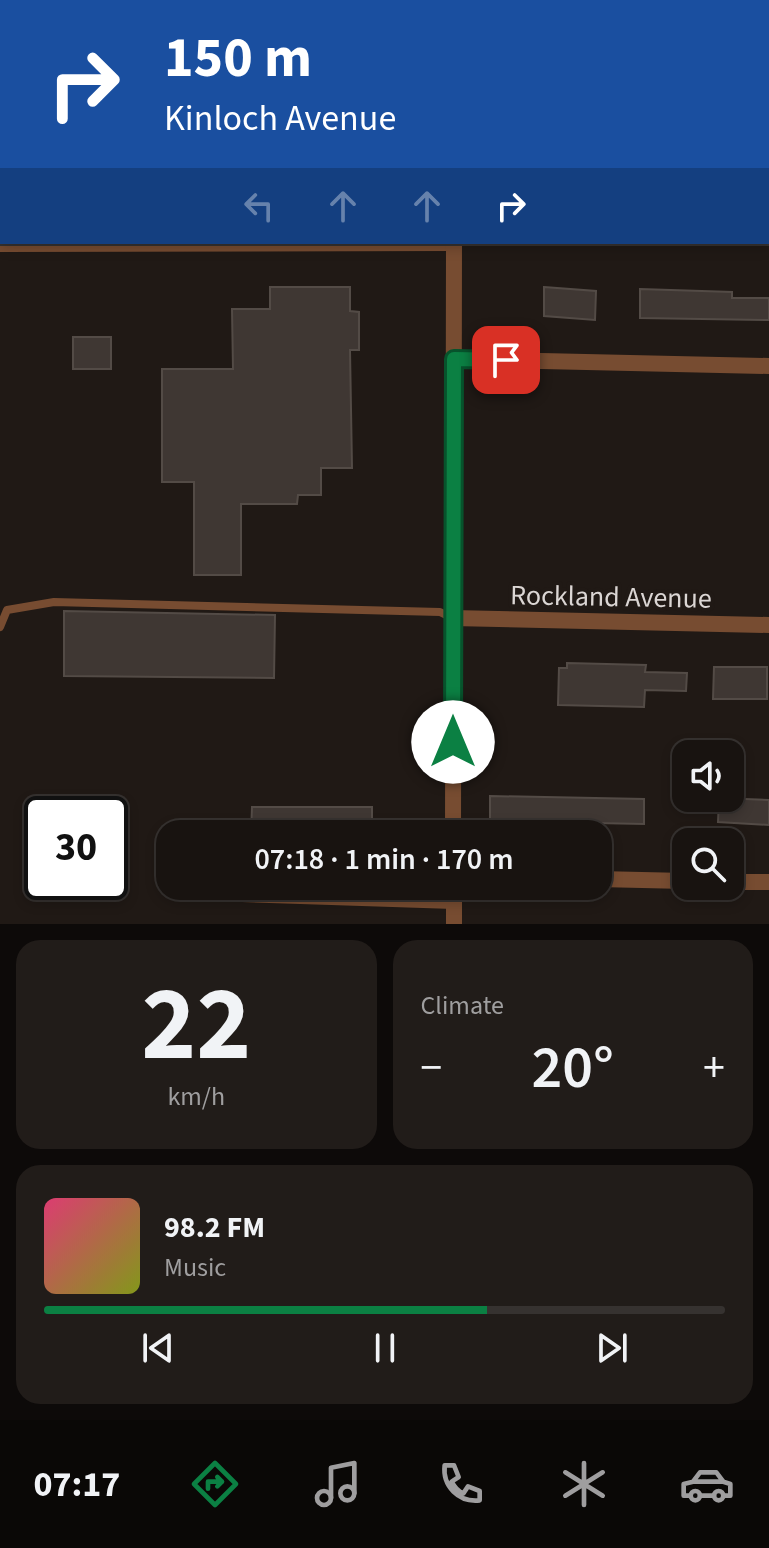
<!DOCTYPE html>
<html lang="en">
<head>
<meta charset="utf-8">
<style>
	body { margin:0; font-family:"Source Sans 3",sans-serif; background:#211c19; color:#f1f3f6; height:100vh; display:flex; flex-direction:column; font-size:30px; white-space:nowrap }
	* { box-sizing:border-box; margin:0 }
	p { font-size:26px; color:#9f9e9f }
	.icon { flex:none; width:44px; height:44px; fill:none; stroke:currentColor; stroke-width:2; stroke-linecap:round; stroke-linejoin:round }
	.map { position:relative; height:924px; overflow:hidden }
	.sheet { display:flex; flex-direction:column; gap:16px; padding:16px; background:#0d0a09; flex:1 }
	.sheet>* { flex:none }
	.top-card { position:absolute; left:0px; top:0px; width:770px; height:244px; box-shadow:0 4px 12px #0003,0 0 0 2px #363230; background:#1a4fa0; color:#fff; overflow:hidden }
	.controls { position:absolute; left:672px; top:740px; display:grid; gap:16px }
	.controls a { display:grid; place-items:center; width:72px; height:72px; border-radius:16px; background:#181310; box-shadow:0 4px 12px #0003,0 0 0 2px #363230; font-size:40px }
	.speed { position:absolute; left:24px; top:796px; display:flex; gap:16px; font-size:40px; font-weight:700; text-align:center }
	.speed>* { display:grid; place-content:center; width:104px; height:104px; border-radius:50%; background:#181310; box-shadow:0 4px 12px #0003,0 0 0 2px #363230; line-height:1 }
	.speed .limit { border:4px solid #111; border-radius:12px; background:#fff; color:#111 }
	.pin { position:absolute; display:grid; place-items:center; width:68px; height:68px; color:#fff; margin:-34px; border-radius:16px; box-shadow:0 4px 12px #0006 }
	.me { position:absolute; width:88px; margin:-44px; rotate:0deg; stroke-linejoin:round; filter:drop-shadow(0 0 6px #0008) }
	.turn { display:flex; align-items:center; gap:28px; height:168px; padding:0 32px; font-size:36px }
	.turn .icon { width:104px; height:104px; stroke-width:2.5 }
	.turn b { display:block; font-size:56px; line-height:68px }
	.lanes { display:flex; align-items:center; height:76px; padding:0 32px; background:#0003; justify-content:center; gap:40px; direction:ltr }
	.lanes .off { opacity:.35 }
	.big { font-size:60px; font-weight:600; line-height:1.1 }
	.sheet .widget { flex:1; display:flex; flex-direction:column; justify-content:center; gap:12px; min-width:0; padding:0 28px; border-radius:24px; background:#211c19 }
	.sheet .dial { align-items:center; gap:0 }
	.dial b { font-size:104px; line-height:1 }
	.song { display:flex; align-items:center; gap:24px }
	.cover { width:96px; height:96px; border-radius:12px; background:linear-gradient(135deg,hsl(340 70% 55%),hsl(70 70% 35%)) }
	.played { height:8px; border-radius:4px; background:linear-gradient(90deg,#0b8043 65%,#363230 65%) }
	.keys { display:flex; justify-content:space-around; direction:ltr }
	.heat { display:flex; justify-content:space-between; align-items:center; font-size:44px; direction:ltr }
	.sheet .tiles { flex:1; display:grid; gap:16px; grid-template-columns:1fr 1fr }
	.widget:last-child { grid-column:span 2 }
	.trip { position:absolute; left:156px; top:820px; width:456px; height:80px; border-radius:24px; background:#181310; box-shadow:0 4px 12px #0003,0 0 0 2px #363230; font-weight:600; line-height:80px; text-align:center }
	.tab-bar { display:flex; height:128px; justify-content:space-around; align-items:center; background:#0a0806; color:#9f9e9f }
	.tab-bar .icon { width:56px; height:56px }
	.tab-bar .current { color:#0b8043 }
	.tab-bar b { font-size:36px; color:#f1f3f6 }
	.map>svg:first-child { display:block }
	.building { fill:#3f3733; stroke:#534b46; stroke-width:2 }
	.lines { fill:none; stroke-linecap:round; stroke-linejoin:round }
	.service { stroke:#774c31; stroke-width:8 }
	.minor { stroke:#774c31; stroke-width:16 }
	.route-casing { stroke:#07532c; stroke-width:20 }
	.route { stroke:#0b8043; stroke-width:14 }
	.labels { text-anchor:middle; stroke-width:8; stroke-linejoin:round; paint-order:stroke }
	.street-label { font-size:28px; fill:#dbd6d4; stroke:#201915 }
</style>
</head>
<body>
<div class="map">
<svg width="769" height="924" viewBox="0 0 769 924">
	<rect width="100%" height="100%" fill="#201915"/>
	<g class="building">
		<polygon points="270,287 350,287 350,311 359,312 359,350 350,350 352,468 321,468 321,495 298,495 297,504 241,504 241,575 194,575 194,482 162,482 162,369 233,369 232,309 270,309"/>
		<polygon points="544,287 596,291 595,320 544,316"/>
		<polygon points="640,289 732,292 732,298 769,298 769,320 640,318"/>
		<rect x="73" y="337" width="38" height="32"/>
		<polygon points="64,611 275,615 274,678 64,676"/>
		<polygon points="567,663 646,665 645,672 687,673 686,691 645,690 644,707 558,705 559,668 567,668"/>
		<polygon points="714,667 767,667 767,699 713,699"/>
		<polygon points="490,796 644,799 644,824 490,821"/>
		<polygon points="719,798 769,800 769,825 718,822"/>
		<polygon points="252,807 372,807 372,834 251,834"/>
	</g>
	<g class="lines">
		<g class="service">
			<polyline points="403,0 403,2"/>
			<polyline points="357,2 357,0"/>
			<polyline points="0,52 2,52"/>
			<polyline points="0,146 2,143"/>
			<polyline points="0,248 454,247"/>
			<polyline points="0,627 7,610 54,602 440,612 452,618"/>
			<polyline points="242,898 454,905"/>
		</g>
		<g class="minor">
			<polyline points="726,0 728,2"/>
			<polyline points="454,2 454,0"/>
			<polyline points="768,44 769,45"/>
			<polyline points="454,359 769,366"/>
			<polyline points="452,618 769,625"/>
			<polyline points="453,834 454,242"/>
			<polyline points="598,879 686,881"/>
			<polyline points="730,882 769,882"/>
			<polyline points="454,924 454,886"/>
		</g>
	</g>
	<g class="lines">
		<g class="route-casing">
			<polyline id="route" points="453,742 454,359 506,360"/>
		</g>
		<use href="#route" class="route"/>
	</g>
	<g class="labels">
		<g class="street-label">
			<text transform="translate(611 596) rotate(1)" y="10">Rockland Avenue</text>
		</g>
	</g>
</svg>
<div class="controls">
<a><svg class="icon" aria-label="sound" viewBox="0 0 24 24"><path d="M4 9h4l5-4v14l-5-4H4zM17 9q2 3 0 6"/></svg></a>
<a><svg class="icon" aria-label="search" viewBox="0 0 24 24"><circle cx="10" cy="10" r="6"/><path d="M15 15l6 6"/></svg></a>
</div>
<div class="speed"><div class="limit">30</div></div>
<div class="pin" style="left:506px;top:360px;background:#d93025"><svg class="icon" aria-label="arrive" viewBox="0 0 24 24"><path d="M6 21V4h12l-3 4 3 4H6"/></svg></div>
<svg class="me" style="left:453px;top:742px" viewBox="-20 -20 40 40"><circle r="19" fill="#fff"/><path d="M0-13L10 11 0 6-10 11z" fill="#0b8043"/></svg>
<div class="trip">07:18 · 1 min · 170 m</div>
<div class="top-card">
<div class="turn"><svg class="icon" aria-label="right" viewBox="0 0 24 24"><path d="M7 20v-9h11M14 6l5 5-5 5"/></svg><div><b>150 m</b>Kinloch Avenue</div></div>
<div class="lanes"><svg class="icon off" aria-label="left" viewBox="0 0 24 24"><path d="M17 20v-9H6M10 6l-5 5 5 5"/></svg><svg class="icon off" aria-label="ahead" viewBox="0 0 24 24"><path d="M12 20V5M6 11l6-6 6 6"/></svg><svg class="icon off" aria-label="ahead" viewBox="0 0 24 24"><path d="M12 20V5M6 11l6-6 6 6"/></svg><svg class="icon" aria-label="right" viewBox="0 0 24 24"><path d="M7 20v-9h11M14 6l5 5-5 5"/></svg></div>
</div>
</div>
<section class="sheet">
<div class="tiles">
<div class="widget dial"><b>22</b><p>km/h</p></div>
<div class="widget"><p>Climate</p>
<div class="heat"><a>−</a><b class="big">20°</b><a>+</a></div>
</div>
<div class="widget">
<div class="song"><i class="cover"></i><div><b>98.2 FM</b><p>Music</p></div></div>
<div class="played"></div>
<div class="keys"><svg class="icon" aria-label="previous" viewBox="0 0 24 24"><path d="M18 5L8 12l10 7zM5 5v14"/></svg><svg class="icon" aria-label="pause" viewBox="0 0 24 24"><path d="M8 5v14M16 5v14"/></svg><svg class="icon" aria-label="next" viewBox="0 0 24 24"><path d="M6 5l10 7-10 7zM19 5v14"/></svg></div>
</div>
</div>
</section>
<nav class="tab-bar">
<b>07:17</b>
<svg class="icon current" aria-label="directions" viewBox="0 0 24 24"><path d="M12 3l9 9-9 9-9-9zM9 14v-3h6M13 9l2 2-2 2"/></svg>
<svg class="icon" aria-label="music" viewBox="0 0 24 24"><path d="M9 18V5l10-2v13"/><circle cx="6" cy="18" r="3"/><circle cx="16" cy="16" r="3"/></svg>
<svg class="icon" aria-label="phone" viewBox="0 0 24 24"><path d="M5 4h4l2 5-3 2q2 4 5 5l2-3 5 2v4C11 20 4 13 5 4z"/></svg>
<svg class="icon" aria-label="climate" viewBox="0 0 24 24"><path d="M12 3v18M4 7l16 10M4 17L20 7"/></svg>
<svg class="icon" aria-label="car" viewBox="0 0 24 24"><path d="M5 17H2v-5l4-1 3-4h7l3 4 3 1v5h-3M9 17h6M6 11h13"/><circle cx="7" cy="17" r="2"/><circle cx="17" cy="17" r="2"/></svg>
</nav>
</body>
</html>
